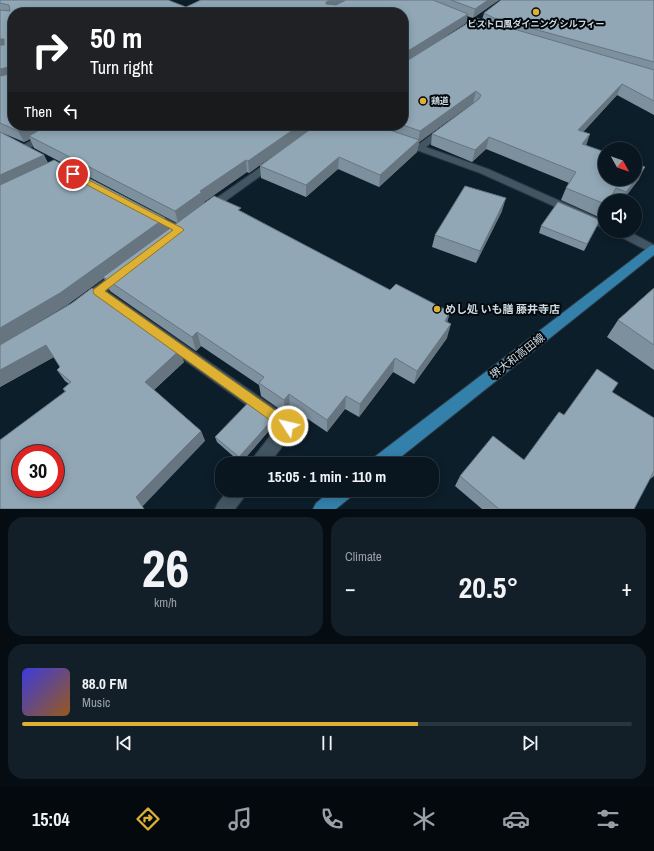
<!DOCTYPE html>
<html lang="en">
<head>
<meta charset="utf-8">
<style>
	body { margin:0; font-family:"Archivo Narrow","Noto Sans JP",sans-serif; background:#121f29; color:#f1f3f6; height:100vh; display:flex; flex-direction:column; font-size:15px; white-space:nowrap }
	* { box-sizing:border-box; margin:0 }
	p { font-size:13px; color:#999fa5 }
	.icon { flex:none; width:22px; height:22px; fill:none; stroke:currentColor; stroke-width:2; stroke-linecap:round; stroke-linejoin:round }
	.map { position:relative; height:509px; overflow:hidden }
	.details { display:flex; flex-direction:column; gap:8px; padding:8px; background:#050c12; flex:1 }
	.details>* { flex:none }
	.top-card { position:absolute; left:8px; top:8px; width:400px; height:122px; border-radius:16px; box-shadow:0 2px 10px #0003,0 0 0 1px #29353e; background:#202124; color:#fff; overflow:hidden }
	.needle { width:26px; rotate:130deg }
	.fabs { position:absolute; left:598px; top:142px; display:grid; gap:8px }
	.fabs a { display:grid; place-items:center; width:44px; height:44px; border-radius:50%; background:#091620; box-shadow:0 2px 10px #0003,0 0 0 1px #29353e; font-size:20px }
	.speed { position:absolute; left:12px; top:445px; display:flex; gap:8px; font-size:20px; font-weight:700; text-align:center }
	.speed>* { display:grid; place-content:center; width:52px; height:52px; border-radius:50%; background:#091620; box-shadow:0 2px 10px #0003,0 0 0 1px #29353e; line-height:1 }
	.speed .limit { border:6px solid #d22; background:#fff; color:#111 }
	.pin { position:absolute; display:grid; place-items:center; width:34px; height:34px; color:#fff; margin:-17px; border:2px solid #fff; border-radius:50%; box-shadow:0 1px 4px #0007 }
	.me { position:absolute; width:44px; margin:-22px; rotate:305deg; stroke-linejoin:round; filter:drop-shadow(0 0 3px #0008) }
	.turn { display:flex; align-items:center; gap:14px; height:84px; padding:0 16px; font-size:18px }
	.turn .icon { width:52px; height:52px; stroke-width:2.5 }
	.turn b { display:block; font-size:28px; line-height:34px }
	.then { display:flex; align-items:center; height:38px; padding:0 16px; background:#0003; gap:8px; font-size:15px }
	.big { font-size:30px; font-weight:800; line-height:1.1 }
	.details .widget { flex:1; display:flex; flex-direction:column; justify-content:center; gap:6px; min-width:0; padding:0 14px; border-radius:16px; background:#121f29 }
	.details .dial { align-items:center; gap:0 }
	.dial b { font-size:52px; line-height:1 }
	.song { display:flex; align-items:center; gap:12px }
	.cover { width:48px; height:48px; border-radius:6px; background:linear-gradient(135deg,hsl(240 70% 55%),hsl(30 70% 35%)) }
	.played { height:4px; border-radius:2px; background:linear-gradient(90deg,#deb133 65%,#29353e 65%) }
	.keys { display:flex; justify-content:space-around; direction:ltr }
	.heat { display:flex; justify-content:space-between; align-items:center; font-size:22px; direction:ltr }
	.details .tiles { flex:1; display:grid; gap:8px; grid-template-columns:1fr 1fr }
	.widget:last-child { grid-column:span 2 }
	.trip { position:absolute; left:215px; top:457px; width:224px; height:40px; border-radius:16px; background:#091620; box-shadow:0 2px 10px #0003,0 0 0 1px #29353e; font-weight:800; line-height:40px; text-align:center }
	.tabs { display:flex; height:64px; justify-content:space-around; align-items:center; background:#04090d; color:#999fa5 }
	.tabs .icon { width:28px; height:28px }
	.tabs .current { color:#deb133 }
	.tabs b { font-size:18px; color:#f1f3f6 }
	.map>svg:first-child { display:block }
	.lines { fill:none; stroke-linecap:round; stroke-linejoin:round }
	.service-casing { stroke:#2d3640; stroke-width:2 }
	.minor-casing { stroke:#2d3640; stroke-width:2 }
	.primary-casing { stroke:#2d3640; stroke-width:2 }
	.service { fill:#415562; fill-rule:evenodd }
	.minor { fill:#415562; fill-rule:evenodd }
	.primary { fill:#3381ab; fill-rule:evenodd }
	.wall { fill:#7d909d; fill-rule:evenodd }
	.shaded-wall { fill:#66757f }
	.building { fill:#91a7b6; stroke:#66757f; fill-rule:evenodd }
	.route { fill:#deb133; stroke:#907321 }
	.poi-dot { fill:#deb133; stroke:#03080c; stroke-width:1.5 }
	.labels { text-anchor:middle; stroke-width:4; stroke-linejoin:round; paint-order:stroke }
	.far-poi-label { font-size:9px; font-weight:bold; fill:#cedae2; stroke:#03080c }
	.poi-label { font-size:11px; font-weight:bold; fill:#cedae2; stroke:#03080c; text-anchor:start }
	.street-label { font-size:11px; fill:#cedae2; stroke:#03080c }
</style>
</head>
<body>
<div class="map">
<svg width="654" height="509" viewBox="0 0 654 509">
	<rect width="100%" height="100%" fill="#0c1e2a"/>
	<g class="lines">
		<g class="service-casing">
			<polygon id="service" points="445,125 448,126 450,128 448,130 422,150 416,150 414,148 416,146"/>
		</g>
		<g class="minor-casing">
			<g id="minor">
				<polygon points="451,12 488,27 489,28 484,29 449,15 449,13"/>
				<polygon points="58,125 70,125 26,150 20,150 18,148"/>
				<polygon points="403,139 488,169 605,221 605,229 480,173 400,144 398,142"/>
				<polygon points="274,159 277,160 279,162 277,164 213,210 205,210 204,208 205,206 271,160"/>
				<polygon points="152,211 183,227 185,230 183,233 175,233 148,218 146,215 148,212"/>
				<polygon points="613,231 628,231 654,245 654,254 615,234"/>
				<path d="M119 270 123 272 125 275 123 278 107 291 294 421 296 426 294 431 269 464H251L253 458 277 427 98 298C92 303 88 308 79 306L77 302 79 298 115 272Z"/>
				<polygon points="228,490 248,490 245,496 235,509 215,509 218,503"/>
			</g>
		</g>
		<g class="primary-casing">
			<g id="primary">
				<polygon points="654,245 654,255 392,464 371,464 373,458 650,246"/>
				<polygon points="332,490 355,490 352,496 336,509 313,509 316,503"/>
			</g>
		</g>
		<use href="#service" class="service"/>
		<use href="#minor" class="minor"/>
		<use href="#primary" class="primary"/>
	</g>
	<g class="wall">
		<path d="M0 0 186 7 201 0H499L473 18 467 16 466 23 442 38 482 20 484 13 654 0V115L617 95 583 132 586 145 639 179 622 201 610 200 605 201V210L601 218 561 200 566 188 569 183 486 149 472 162 431 145 432 134 474 103H473L419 142 417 152 379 187 338 169 306 197 261 178 260 166 275 154 249 173 247 172 204 202V203L241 211 390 290 450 312 447 322V338L414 384 393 372 359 417 345 409 327 432 290 407 285 413 261 396 259 385 201 346 196 351 110 291 104 278 67 305 25 330 184 362 154 390 201 431 205 441 65 392 63 389 69 384 65 381 57 370 60 367 54 357 0 387V132L44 155 48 163 165 218 168 230 177 223 34 148 30 139 24 142 0 132ZM13 13H403V125H13Z"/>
		<polygon points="502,211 476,263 432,247 435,235"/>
		<polygon points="600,220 584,251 539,233 541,226"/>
		<polygon points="654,288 654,370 607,337 618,320"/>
		<polygon points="612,392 654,418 654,476 649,480 634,509 482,509 455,486 460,476 524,460 564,415"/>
		<polygon points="273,426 241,463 217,442 215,437"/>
	</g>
	<g class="shaded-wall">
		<polygon points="331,0 351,0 326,12 326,2"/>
		<polygon points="488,0 499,0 473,18 475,9"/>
		<polygon points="468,14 466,23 403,64 403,54"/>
		<polygon points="0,39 4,39 8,49 0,50"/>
		<polygon points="9,67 13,76 0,81 0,69"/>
		<polygon points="622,84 617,95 574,142 578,130"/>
		<polygon points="476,91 473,103 419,142 417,152 379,187 380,175 418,141 420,131"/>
		<polygon points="29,125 55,125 29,136 30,139 24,142 18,131"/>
		<polygon points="300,125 317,125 249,173 248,161"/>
		<polygon points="590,134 586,146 582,144"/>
		<polygon points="489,137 486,149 472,162 475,150"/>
		<polygon points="44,155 49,167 0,190 0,175"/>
		<polygon points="339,157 338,169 306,197 306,185"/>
		<polygon points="246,160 247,172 204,202 204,205 178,223 175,211 200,191"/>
		<polygon points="645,167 639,179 622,201 621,201 626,192"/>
		<polygon points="506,198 502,211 476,263 480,251"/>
		<polygon points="165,218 168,230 103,277 104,278 67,305 0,345 0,328"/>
		<polygon points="450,312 446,326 445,321"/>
		<polygon points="451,324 447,338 414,384 417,371"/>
		<polygon points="197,332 201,346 196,351 192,337"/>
		<polygon points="46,345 54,357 0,387 0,370"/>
		<polygon points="180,350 184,362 150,393 145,382"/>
		<polygon points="395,358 393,372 359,417 360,404"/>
		<polygon points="289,394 290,407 285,413 284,400"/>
		<polygon points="346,396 345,409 327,432 327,420"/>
		<polygon points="272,420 273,426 241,463 239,457"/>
		<polygon points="201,431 205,441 142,507 136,497"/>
	</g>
	<g class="building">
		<polygon points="0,0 168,0 186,7 201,0 331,0 326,2 326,4 336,5 346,0 433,0 468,14 403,54 403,61 403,13 13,13 13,125 29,125 18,131 0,123 0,76 9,74 9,67 0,69 0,45 4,45 4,39 0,39 0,10 10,11 9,5 0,3"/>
		<polygon points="451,0 488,0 475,9"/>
		<polygon points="501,0 654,0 654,62 494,18 484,13"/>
		<polygon points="476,18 654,70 654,101 622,84 578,130 590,134 582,144 605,152 605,179 635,179 635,163 645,167 626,192 616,188 609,201 605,201 605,204 566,188 576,172 489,137 475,150 432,134 479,99 481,95 476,91 420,131 403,125 403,61 405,62"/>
		<polygon points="48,125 300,125 248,161 246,160 200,191 202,192 175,211 29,136"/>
		<polygon points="316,125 375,125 419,140 380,175 339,157 306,185 260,166"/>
		<polygon points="0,132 44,155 0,175"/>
		<polygon points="54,160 165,218 60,293 0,328 0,185"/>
		<polygon points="465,186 506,198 480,251 435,235"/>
		<polygon points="214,196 241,208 238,210 390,290 396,284 450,312 445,321 451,324 417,371 395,358 360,404 346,396 327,420 289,394 284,400 259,383 264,377 197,332 192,337 103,277"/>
		<polygon points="558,202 600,220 587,244 541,226"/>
		<path d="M92 288 180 350 145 382 201 431 136 497 144 509H0V440L66 391 63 389 71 382 57 370 60 367 46 345 0 370V345L72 303ZM21 454H55V488H21Z"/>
		<polygon points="654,288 654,345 618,320"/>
		<polygon points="597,369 618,383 612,392 654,418 654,471 634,509 499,509 460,476 493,436 524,460 559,412 564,415"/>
		<polygon points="248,403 272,420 239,457 215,437"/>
	</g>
	<polygon class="route" points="73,172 182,228 184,230 105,291 292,422 294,426 292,430 288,432 284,430 94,294 93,291 94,289 173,230 70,176 69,174"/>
	<g class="poi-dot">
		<circle cx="536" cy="12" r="4"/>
		<circle cx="423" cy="101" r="4"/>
		<circle cx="437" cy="309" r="4"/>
	</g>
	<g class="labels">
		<g class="far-poi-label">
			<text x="536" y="27">ビストロ風ダイニング シルフィー</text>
			<text x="431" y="104" text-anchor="start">鶏道</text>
		</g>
		<g class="poi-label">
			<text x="445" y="313">めし処 いも膳 藤井寺店</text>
		</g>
		<g class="street-label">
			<text transform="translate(517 356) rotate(-38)" y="4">堺大和高田線</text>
		</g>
	</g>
</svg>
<div class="fabs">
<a><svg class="needle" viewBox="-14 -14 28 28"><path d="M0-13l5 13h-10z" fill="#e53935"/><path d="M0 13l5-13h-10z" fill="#999fa5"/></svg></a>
<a><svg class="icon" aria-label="sound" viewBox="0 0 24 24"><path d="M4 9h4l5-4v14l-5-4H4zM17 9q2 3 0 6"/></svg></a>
</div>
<div class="speed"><div class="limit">30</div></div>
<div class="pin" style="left:73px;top:174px;background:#d93025"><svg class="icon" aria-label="arrive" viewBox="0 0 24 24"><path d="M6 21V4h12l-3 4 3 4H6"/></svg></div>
<svg class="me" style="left:288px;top:426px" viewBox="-20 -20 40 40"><circle r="17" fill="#deb133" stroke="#fff" stroke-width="3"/><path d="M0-11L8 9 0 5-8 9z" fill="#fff"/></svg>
<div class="trip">15:05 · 1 min · 110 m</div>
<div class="top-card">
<div class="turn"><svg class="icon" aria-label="right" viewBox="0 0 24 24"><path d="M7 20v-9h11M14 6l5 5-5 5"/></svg><div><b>50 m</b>Turn right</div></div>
<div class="then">Then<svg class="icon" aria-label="left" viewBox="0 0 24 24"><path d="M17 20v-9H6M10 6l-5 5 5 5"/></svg></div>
</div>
</div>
<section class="details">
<div class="tiles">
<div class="widget dial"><b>26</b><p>km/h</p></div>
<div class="widget"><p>Climate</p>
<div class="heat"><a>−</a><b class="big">20.5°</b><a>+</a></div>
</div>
<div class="widget">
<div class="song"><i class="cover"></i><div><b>88.0 FM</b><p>Music</p></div></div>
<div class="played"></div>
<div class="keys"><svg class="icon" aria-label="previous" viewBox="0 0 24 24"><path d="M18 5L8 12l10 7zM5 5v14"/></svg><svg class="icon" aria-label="pause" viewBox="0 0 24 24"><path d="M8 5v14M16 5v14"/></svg><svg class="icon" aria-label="next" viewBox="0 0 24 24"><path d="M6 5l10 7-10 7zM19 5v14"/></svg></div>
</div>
</div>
</section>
<nav class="tabs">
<b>15:04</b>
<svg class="icon current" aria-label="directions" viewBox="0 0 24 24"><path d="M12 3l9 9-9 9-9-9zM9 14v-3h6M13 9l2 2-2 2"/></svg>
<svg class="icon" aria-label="music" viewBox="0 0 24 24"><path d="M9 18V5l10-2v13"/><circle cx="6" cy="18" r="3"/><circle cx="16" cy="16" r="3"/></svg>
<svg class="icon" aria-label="phone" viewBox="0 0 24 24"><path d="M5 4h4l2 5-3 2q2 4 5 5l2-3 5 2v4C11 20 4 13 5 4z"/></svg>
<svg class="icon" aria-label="climate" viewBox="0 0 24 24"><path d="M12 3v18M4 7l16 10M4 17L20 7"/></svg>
<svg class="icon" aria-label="car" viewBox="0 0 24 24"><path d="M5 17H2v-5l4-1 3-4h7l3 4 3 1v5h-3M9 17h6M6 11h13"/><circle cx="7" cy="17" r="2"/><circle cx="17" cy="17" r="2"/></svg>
<svg class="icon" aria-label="filters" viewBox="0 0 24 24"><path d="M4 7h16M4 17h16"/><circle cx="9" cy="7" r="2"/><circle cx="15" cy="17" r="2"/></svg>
</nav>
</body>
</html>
